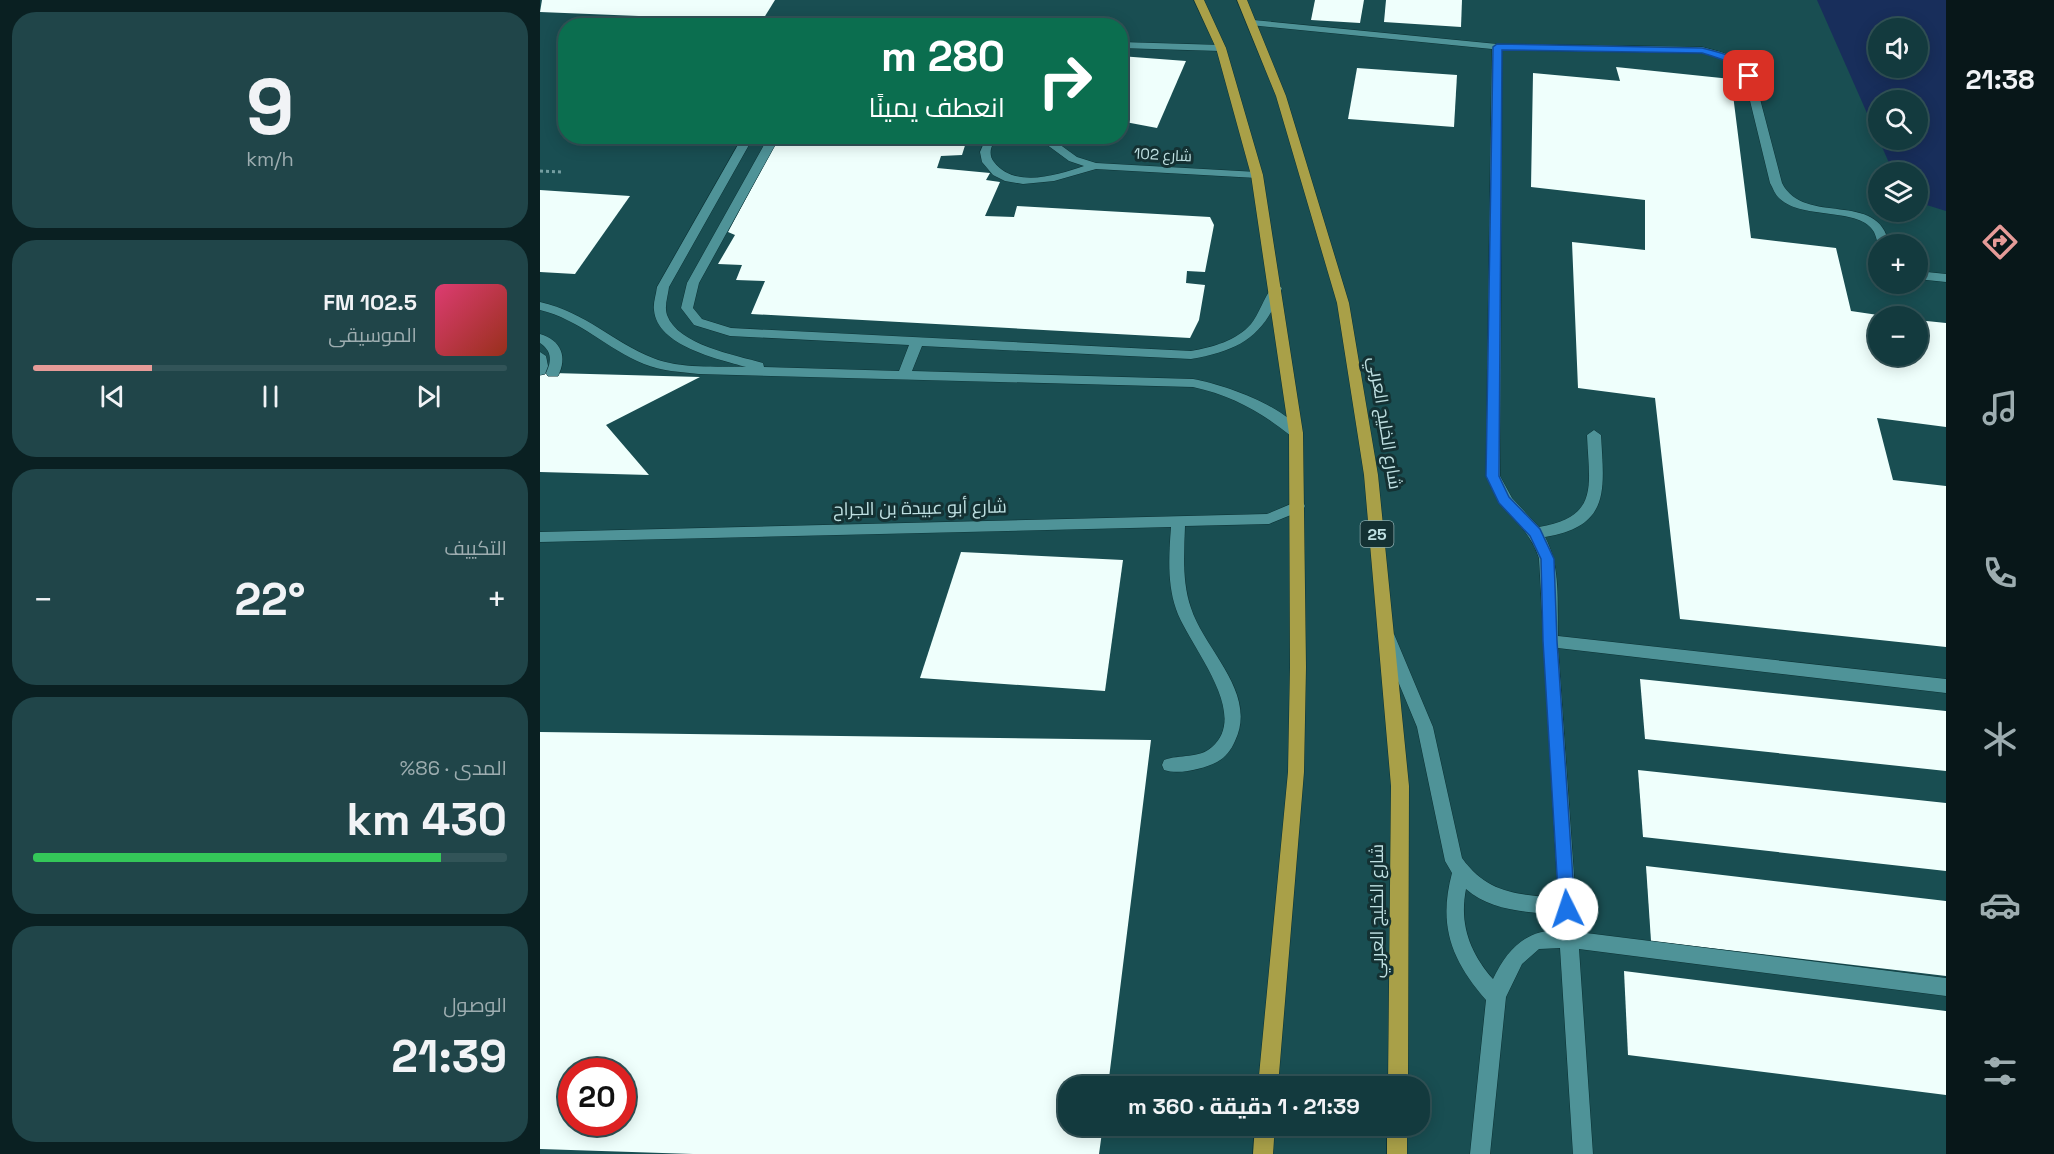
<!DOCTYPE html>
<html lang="ar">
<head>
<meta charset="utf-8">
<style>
	body { margin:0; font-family:"Space Grotesk",Cairo,sans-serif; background:#204549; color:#f1f3f6; direction:rtl; height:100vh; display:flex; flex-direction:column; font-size:22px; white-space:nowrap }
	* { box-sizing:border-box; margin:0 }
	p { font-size:20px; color:#9dadb0 }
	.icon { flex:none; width:33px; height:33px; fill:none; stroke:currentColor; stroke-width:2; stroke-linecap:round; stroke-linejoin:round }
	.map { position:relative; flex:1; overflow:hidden; direction:ltr }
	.drawer { display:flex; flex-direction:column; gap:12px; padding:12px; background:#0a2022; width:540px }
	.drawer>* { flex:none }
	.banner { position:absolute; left:18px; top:18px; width:570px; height:126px; border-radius:24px; box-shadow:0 3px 15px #0003,0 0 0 2px #325458; direction:rtl; background:#0b6e4f; color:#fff; overflow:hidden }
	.buttons { position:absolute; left:1328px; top:18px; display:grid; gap:12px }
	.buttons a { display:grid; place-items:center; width:60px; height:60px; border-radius:50%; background:#133a3e; box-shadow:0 3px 15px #0003,0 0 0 2px #325458; font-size:30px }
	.speed { position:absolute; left:18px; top:1058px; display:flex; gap:12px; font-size:30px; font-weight:700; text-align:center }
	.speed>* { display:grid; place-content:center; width:78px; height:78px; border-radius:50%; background:#133a3e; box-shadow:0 3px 15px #0003,0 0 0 2px #325458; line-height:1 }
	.speed .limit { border:9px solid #d22; background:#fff; color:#111 }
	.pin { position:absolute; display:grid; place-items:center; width:51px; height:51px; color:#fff; margin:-26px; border-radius:12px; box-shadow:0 3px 9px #0006 }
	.me { position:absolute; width:66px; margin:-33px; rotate:356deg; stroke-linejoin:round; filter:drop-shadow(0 0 4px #0008) }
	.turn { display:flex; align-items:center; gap:21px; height:126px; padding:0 24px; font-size:27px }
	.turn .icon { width:78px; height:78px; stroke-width:2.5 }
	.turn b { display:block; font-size:42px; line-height:51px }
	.big { font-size:45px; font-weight:700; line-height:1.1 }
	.drawer .widget { flex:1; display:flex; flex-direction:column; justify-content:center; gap:9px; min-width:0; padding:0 21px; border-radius:24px; background:#204549 }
	.drawer .dial { align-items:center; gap:0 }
	.dial b { font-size:78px; line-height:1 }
	.song { display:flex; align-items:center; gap:18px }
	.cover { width:72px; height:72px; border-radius:9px; background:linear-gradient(135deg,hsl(340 70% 55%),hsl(10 70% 35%)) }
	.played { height:6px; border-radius:3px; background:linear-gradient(90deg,#e69b98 25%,#325458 25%) }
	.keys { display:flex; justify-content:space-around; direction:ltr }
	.heat { display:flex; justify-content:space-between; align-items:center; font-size:33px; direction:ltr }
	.charge { height:9px; border-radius:4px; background:linear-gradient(90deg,#34c759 86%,#325458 0) }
	.trip { position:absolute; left:518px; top:1076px; width:372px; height:60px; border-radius:24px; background:#133a3e; box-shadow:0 3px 15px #0003,0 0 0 2px #325458; font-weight:700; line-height:60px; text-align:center; direction:rtl }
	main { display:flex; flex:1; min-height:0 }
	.dock { display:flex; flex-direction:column; width:108px; justify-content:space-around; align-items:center; background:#081719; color:#9dadb0 }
	.dock .icon { width:42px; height:42px }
	.dock .selected { color:#e69b98 }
	.dock b { font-size:27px; color:#f1f3f6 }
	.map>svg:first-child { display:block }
	.water { fill:#182e5b; fill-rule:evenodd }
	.building { fill:#effffc; fill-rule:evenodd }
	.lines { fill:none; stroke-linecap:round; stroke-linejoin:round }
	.minor-casing { stroke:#0c3235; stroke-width:1 }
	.major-casing { stroke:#0c3235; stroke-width:1 }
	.path { stroke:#749ea1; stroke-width:3; stroke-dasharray:3 3; stroke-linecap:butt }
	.minor { fill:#4f9398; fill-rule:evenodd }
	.major { fill:#a9a048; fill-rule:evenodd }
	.route { fill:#1a73e8; stroke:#114b97; stroke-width:1.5 }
	.labels { text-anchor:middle; stroke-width:6; stroke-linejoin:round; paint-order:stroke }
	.far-street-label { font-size:15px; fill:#bfe0e2; stroke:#143133 }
	.shield { fill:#143133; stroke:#8cacae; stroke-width:1.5 }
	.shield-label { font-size:16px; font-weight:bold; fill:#bfe0e2 }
	.street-label { font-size:18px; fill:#bfe0e2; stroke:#143133 }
</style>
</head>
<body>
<main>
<nav class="dock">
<b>21:38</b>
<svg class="icon selected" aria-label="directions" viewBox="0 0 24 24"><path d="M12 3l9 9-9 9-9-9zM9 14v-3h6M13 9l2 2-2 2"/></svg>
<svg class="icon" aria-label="music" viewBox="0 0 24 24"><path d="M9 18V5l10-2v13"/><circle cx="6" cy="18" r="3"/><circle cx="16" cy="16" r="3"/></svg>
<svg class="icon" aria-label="phone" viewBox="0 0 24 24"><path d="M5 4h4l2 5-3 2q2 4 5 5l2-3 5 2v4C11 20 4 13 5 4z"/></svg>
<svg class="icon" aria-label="climate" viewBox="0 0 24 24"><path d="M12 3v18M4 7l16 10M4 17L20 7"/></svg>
<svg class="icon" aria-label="car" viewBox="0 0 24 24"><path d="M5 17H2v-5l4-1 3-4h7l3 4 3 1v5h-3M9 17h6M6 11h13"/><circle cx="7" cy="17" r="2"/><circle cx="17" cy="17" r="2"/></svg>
<svg class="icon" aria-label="filters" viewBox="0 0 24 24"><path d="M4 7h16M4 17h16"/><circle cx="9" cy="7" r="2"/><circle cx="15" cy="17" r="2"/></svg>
</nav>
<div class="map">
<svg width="1406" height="1154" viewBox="0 0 1406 1154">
	<rect width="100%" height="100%" fill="#194e52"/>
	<path class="water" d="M1277 0H1406V211L1377 202V172H1353L1339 140H1377V100H1338V138ZM1338 28H1377V68H1338Z"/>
	<g class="building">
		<polygon points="2,0 235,0 222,21 0,12"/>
		<polygon points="775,0 824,0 820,23 771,20"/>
		<polygon points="846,0 922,0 921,27 844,22"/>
		<polygon points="580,56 646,61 617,128 580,121"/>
		<polygon points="1076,67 1191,79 1211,238 1296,248 1311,311 1338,315 1338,356 1377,356 1377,320 1406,323 1406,427 1337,418 1353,480 1406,486 1406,647 1140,619 1115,398 1038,388 1032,242 1105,250 1105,200 991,187 993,73 1080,81"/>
		<polygon points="817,68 917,75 914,127 808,119"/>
		<polygon points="247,136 428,136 422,155 401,156 397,168 450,173 446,180 460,182 445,216 474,217 477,206 670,217 674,225 665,272 647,271 646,283 665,285 659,320 650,338 211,314 225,281 196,280 202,265 178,264 195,235 188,232 238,139"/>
		<polygon points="0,190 90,196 35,274 0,272"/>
		<polygon points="0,373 13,373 160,377 66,425 109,475 0,472"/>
		<polygon points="421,552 583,560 565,691 380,678"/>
		<polygon points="1100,679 1406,711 1406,771 1105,739"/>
		<path d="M0 732 611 740 568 1086H528V1125H563L559 1154H153L0 1149ZM32 1071H82V1122H32Z"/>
		<polygon points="1098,770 1406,803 1406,871 1103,837"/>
		<polygon points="1106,866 1406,901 1406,976 1111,941"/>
		<polygon points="1084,971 1406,1011 1406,1095 1088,1055"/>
	</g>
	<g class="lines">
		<g class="minor-casing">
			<g id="minor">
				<path d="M713 20 957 44 1162 47C1182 52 1203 57 1214 76L1242 183C1264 227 1339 189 1349 244L1338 245C1337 241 1336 236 1334 232 1321 207 1263 220 1240 199 1235 195 1233 188 1230 183L1204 76C1196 61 1177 57 1162 53L962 50 960 476 972 498 999 527C1060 517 1049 485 1047 435L1054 430 1061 435C1064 490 1071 526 1005 537 1021 567 1017 602 1018 636L1406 679V693L1018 648 1038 932 1406 978V996L1039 949 1053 1154H1033L1020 948 999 949 982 964 966 997 950 1154H930L946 1000C911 960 898 925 912 873L905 861 877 727 840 638 842 634 848 632 854 634 893 727 922 858C948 894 977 894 1018 898L999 558C989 526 958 508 946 476L952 49 710 25 708 23ZM926 889C950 911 988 912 1019 915V930C985 930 967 950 953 979 930 953 919 924 926 889Z"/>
				<polygon points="580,42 681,45 686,48 681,51 580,48"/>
				<path d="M203 136H214L129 287C128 296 124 306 127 315 138 345 195 355 223 363L224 367 359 371 369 345 190 336 154 325 141 308 147 283 229 136H240L159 283 153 308 162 319 191 328 651 351C673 347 696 341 711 324 719 315 728 287 736 284L742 288C724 337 700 350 651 359L382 346 372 371 653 379C685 385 743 405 763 433L761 436H751C721 412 691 395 653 387L159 374C141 372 121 371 104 364 67 349 39 319 0 310V302C47 313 71 341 113 358 140 369 176 366 206 367 178 359 117 346 114 310 113 303 116 295 117 287Z"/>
				<path d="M447 136H458C452 144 447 153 454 162 475 189 517 175 544 166L529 161 495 136H508L537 157 556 163 717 172 723 175 717 178 556 169 514 181 483 184 465 181 453 175 442 162 440 152Z"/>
				<polygon points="1377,271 1406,274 1406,282 1377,279"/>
				<path d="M0 334C21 340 28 357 18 376H8L6 373C12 361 12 351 0 343Z"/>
				<polygon points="0,352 6,356 8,366 5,374 0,375"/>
				<path d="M758 501 763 502 765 506 763 510 729 524 645 526C644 554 642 582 651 608 665 651 718 693 695 741 691 750 686 757 677 762 663 769 639 775 624 770L622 765 624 760C640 754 659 759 672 747 711 713 648 645 636 609 627 583 629 554 631 527L0 542V532L727 514Z"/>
			</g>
		</g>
		<g class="major-casing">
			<g id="major">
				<polygon points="654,0 664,0 686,48 723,175 763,433 766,667 764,772 738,1086 718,1086 748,772 750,667 749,433 711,175 676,48"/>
				<polygon points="697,0 707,0 746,96 809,303 838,475 869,786 868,1086 848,1086 851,786 824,475 797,303 736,96"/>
				<polygon points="715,1125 735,1125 733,1154 713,1154"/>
				<rect x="847" y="1125" width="20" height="29"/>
			</g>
		</g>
		<polyline class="path" points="0,171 21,172"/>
		<use href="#minor" class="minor"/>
		<use href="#major" class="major"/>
	</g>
	<path class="route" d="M957 44 1162 48C1183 53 1201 57 1214 76L1206 78C1195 62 1179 58 1162 53L962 50 959 476 969 497 1000 529 1014 559 1017 641 1035 909 1033 914 1027 916 1021 914 1019 909 1003 641 1001 559 990 536 959 503 946 476 953 47Z"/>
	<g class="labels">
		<g class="far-street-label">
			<text transform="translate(623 155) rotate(3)" y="5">شارع 102</text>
		</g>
		<rect class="shield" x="820.5" y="521" width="33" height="26" rx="4.5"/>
		<g class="shield-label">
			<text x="837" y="540">25</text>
		</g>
		<g class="street-label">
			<text transform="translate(845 423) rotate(81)" y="6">شارع الخليج العربي</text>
			<text transform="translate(380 508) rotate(-1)" y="6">شارع أبو عبيدة بن الجراح</text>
			<text transform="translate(837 911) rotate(-90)" y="6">شارع الخليج العربي</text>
		</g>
	</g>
</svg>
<div class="buttons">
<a><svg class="icon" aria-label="sound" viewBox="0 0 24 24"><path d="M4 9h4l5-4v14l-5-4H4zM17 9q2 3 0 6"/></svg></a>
<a><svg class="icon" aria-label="search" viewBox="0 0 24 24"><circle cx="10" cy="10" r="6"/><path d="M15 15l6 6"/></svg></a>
<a><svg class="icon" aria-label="layers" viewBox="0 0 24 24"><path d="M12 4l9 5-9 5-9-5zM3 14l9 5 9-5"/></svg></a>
<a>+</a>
<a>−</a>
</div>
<div class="speed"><div class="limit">20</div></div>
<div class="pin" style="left:1209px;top:76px;background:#d93025"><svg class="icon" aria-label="arrive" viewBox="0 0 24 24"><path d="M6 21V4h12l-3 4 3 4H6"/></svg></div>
<svg class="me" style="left:1027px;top:909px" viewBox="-20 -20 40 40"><circle r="19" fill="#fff"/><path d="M0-13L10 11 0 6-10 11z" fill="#1a73e8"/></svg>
<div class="trip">21:39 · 1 دقيقة · 360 m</div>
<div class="banner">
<div class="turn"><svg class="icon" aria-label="right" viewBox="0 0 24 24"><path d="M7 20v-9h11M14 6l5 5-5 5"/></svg><div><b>280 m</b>انعطف يمينًا</div></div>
</div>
</div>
<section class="drawer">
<div class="widget dial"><b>9</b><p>km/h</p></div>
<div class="widget">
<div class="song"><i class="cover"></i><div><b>102.5 FM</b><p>الموسيقى</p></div></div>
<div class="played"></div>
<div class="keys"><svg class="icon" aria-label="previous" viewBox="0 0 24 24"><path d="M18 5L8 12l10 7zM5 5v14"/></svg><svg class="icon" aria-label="pause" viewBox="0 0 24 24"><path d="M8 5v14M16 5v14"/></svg><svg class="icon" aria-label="next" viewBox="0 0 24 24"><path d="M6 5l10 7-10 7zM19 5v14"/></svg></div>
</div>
<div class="widget"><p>التكييف</p>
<div class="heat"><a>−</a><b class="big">22°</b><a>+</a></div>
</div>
<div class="widget"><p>المدى · 86%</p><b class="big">430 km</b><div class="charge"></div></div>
<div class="widget"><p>الوصول</p><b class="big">21:39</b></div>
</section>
</main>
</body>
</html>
